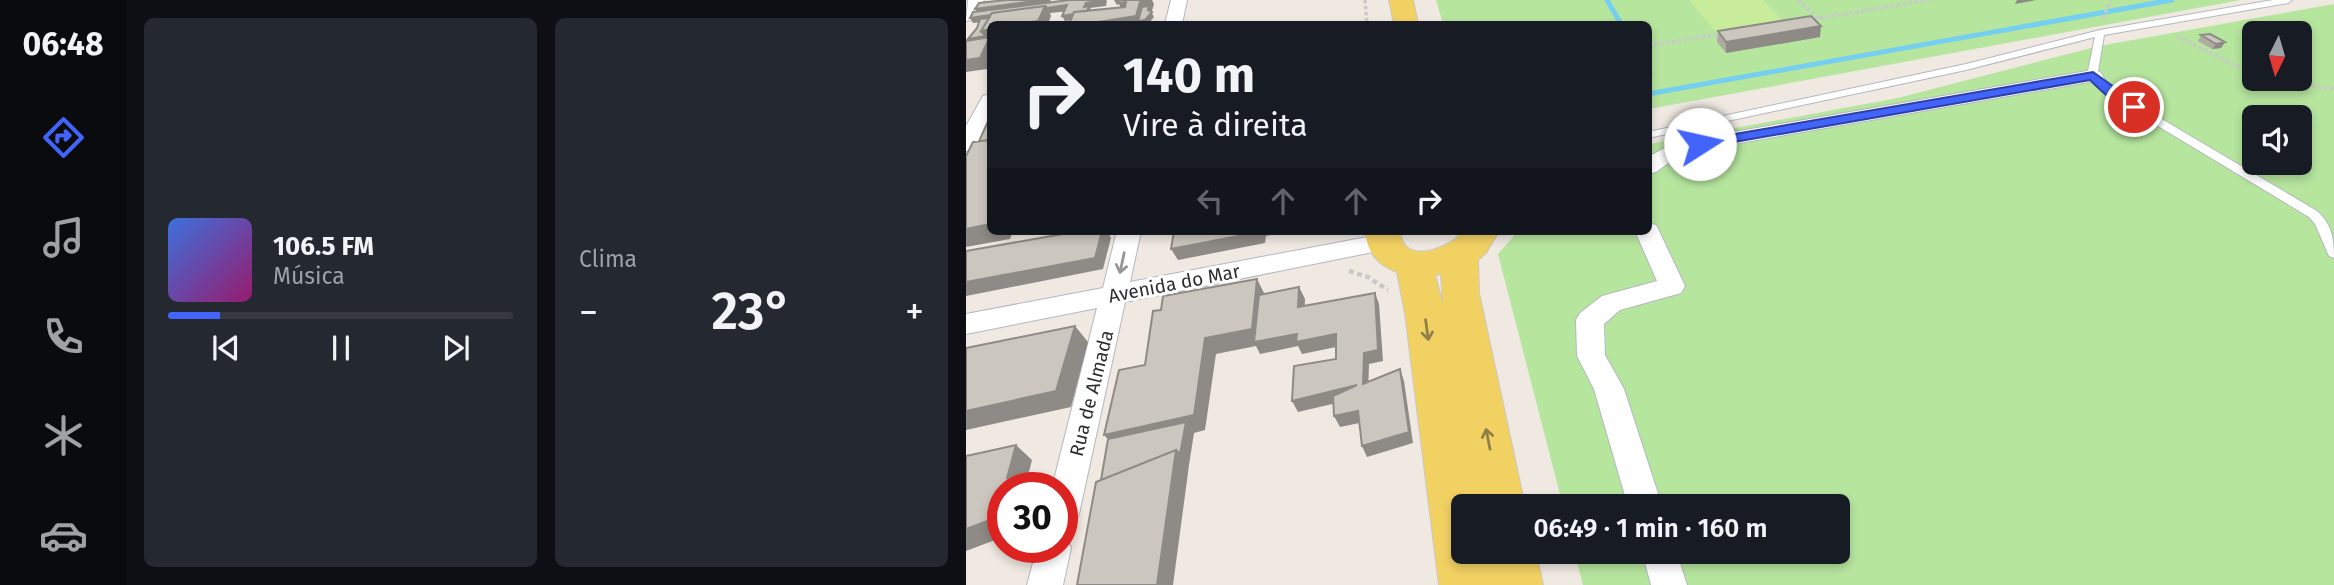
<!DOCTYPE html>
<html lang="pt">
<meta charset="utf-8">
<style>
body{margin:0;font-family:"Fira Sans",sans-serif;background:#242831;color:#f1f3f6;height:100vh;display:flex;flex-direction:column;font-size:26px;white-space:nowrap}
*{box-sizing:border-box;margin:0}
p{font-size:23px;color:#9ea1a6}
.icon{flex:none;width:38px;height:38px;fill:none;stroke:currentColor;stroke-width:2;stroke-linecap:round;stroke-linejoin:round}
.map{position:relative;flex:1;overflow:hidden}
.sheet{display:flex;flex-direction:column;gap:18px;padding:18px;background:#0d0f14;width:840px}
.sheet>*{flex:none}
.top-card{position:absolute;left:21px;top:21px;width:665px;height:214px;border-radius:10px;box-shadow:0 4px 10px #0003;background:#171b24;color:#f1f3f6;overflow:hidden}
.needle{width:46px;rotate:185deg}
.controls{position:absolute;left:1276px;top:21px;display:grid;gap:14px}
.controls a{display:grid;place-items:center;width:70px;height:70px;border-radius:10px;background:#171b24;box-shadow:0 4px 10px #0003;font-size:35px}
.speed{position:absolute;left:21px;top:472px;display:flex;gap:14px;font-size:35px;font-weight:700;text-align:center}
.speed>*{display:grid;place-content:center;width:91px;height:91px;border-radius:50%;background:#171b24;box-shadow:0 4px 10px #0003;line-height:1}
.speed .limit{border:10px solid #d22;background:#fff;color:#111}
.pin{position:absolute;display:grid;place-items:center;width:60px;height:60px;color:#fff;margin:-30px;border:4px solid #fff;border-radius:50%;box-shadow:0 2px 7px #0007}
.me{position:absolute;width:77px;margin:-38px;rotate:80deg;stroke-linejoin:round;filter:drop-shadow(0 0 5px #0008)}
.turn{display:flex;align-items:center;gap:24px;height:147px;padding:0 21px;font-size:32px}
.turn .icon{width:91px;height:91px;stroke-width:2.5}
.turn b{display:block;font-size:49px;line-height:60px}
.lanes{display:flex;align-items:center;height:66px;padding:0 21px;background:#0003;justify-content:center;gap:35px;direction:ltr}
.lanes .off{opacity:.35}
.big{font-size:52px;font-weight:600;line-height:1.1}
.sheet .widget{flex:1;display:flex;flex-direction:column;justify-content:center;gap:10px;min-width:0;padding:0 24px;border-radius:10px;background:#242831}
.song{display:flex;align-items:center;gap:21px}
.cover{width:84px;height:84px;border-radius:10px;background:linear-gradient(135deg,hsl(220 70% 55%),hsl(320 70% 35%))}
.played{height:7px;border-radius:4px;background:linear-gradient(90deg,#4264fb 15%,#363941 15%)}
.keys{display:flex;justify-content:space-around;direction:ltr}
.heat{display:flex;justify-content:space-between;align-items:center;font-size:38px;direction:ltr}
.sheet .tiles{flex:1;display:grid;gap:18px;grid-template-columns:repeat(2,1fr)}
.trip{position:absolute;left:485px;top:494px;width:399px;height:70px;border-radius:10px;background:#171b24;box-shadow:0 4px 10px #0003;font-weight:600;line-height:70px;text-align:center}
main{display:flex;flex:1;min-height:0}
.dock{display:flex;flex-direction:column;width:126px;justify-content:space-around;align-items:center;background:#090b0e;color:#9ea1a6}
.dock .icon{width:49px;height:49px}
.dock .on{color:#4264fb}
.dock b{font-size:32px;color:#f1f3f6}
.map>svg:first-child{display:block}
.green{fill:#b6e59e;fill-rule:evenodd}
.pitch{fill:#c9ec9a}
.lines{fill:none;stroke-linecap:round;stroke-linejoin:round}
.stream{stroke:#75cff0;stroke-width:5}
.service-casing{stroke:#b4b7c1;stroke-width:2}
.minor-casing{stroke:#b4b7c1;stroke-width:2}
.primary-casing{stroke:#c9c9c9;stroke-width:2}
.path-far1{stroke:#c9c9c9;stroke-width:3.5;stroke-dasharray:3.5 2.5;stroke-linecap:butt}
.path{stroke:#c9c9c9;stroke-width:4.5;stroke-dasharray:5 3.5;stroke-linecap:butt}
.service{fill:#fff;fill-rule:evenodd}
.minor{fill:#fff;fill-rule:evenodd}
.primary{fill:#f2d163;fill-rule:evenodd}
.wall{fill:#afaba4}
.shaded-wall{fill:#8e8b86}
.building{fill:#cbc7bf;stroke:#8e8b86;stroke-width:2}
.oneway{stroke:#969696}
.oneway2{stroke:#908048}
.route{fill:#4264fb;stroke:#2b41a3;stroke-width:2}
.labels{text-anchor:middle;stroke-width:6;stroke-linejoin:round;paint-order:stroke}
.street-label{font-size:19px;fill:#2e2e2e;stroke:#fff}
</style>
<main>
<nav class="dock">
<b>06:48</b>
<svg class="icon on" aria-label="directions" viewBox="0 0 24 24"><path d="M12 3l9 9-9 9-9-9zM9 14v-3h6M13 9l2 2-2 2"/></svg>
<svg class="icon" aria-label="music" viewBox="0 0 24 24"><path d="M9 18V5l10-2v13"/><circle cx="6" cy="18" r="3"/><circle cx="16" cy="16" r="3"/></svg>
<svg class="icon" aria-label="phone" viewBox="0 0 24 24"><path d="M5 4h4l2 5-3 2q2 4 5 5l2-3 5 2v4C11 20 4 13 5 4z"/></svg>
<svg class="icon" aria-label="climate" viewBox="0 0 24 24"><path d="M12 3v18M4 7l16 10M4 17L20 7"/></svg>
<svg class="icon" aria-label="car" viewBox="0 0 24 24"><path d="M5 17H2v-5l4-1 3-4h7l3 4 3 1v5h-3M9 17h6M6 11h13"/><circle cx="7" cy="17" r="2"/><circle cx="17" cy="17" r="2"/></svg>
</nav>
<section class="sheet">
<div class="tiles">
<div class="widget">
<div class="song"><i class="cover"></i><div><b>106.5 FM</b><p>Música</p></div></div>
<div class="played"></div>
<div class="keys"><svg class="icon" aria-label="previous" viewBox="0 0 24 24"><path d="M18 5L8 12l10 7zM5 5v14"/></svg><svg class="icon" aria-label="pause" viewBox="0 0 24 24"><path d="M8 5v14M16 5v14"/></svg><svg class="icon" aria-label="next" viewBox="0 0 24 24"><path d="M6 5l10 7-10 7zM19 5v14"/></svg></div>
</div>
<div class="widget"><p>Clima</p>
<div class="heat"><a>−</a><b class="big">23°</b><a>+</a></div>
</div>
</div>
</section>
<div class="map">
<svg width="1368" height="585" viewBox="0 0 1368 585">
<rect width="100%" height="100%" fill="#efe9e1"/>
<path class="green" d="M 470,0 L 1275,0 L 683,109 L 682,24 L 477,24 Z
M 1368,4 L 1368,585 L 617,585 L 608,551 L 872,551 L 872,506 L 597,506 L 532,254 L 552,231 L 682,231 L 683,144 L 932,98 L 1133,46 ZM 1288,33 L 1334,33 L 1334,79 L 1288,79 ZM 1288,117 L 1334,117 L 1334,163 L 1288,163 Z"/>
<path class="pitch" d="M 723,0 L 797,0 L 817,21 L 750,32 Z"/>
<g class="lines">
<path class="stream" d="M 641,0 L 655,24
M 682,72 L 684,74
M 682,94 L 1206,0"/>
<defs>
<path id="service" d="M 1307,0 L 1326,0 L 1322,3 L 1138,35 L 1132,71 L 1150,92 L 1351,211 C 1366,225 1368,238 1368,258 L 1363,256 L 1349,224 L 1343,217 L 1142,96 L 1122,71 L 1129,37 L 1000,70 L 682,138 L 682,132 L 1000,64 L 1134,30 Z"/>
<path id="minor" d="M 2,0 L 18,0 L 6,20 L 0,21 Z
M 205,0 L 221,0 L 216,24 L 199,24 Z
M 1127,70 L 1134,72 L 1137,76 L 1134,80 L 716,153 L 690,172 L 682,174 L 682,157 L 710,142 Z
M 24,94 L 24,118 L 8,150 L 0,151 L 0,126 L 17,96 Z
M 682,223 L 690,225 L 693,231 L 719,286 L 715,293 L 654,310 L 638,324 L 639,355 L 658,389 L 696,506 L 662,506 L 628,389 L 611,356 L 610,320 L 614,313 L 636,296 L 691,281 L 669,231 L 682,231 Z
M 151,231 L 175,231 L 164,282 L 417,234 L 426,236 L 429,242 L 426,248 L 417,250 L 159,302 L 113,514 L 108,525 L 96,529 L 96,488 L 86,488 L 131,308 L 0,334 L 0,314 L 137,288 Z
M 96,535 L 100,536 L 105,548 L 97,585 L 61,585 L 71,548 L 96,548 Z
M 676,551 L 710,551 L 721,585 L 685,585 Z"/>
<path id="primary" d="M 423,0 L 447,0 L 452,24 L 428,24 Z
M 399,231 L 435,231 C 435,235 435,239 437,242 C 447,263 488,245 497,231 L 533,231 L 520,253 L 512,260 L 513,293 L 559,506 L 497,506 L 497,551 L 570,551 L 577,585 L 473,585 L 439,313 L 431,272 C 410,264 402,253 399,231 ZM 475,274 L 477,305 L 469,275 Z"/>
</defs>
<use href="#service" class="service-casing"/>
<use href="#minor" class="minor-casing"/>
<use href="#primary" class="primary-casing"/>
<path class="path-far1" d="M 399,0 L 401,24
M 832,0 L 852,18
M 1137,18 L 1145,0
M 842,20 L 963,0
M 1211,36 L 1288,75
M 682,46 L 754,34
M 1298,79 L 1368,89"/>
<path class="path" d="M 383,271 L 402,277 L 422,290"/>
<use href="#service" class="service"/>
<use href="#minor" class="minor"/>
<use href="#primary" class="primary"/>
</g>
<path class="wall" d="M 752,31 L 854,37 L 760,53 L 751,42 Z
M 1235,35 L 1259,42 L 1255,48 L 1246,49 L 1232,41 Z"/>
<path class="shaded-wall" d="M 75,0 L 85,0 L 82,5 L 13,14 L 9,9 Z
M 118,0 L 140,0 L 141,1 L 140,6 L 124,8 L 126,11 L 124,18 L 99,21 L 96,16 L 118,7 Z
M 148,0 L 186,0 L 188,4 L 186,11 L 185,11 L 188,17 L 182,24 L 120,24 L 170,16 L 161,3 L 157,13 L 153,4 L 151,5 Z
M 1051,0 L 1070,0 L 1049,4 Z
M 101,5 L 104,11 L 84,13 L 85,16 L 82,24 L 51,24 L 27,21 L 7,23 L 4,18 L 79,6 Z
M 24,25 L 24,62 L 21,69 L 0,72 L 0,60 L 6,44 L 2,39 Z
M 855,26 L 854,37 L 760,53 L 760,42 Z
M 1259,42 L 1255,48 L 1246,49 L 1250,44 Z
M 24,224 L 24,231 L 47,231 L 44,239 L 0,247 L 0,229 Z
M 136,231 L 141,231 L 145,238 L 137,269 L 0,296 L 0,282 Z
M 293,231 L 326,231 L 300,236 L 299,243 L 212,260 L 205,249 Z
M 291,279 L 299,295 L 331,334 L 370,334 L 375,346 L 336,354 L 332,346 L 294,354 L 290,346 L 250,354 L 239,430 L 228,433 L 223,465 L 207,585 L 191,585 L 210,450 L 217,435 L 152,450 L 138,435 L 239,338 Z
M 333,287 L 339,299 L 338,319 L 332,307 Z
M 409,293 L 413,304 L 417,361 L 403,364 L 402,395 L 397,384 L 398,353 Z
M 109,326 L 122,342 L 105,407 L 0,430 L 0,411 Z
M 434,369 L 438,381 L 447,443 L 401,457 L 396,446 Z
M 391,385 L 396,397 L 332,412 L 326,401 Z
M 392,411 L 398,422 L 374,427 L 368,416 Z
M 50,445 L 66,460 L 59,488 L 41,478 Z
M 64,473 L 81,488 L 60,488 Z
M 37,515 L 37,537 L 0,551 L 0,529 Z"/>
<path class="building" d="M 40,0 L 75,0 L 9,9 L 13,3 Z
M 103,0 L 137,0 L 120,3 L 118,7 L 123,6 L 121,11 L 108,12 L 107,14 L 96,16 L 101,5 L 81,8 L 79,6 L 26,13 L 24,15 L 4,18 L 7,12 Z
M 153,0 L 182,0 L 174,2 L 170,16 L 120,24 L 103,24 L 108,12 L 159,7 L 160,2 L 152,3 Z
M 79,6 L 72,21 L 51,24 L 24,24 L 24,29 L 15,31 L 26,13 Z
M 183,6 L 182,10 L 186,12 L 179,20 L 172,21 L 176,7 Z
M 845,16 L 855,26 L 760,42 L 752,31 Z
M 23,18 L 15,31 L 19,36 L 2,39 L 11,28 L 14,19 Z
M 179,20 L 179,24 L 159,24 L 159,23 Z
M 1244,34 L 1259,42 L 1250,44 L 1235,35 Z
M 24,37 L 14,58 L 0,60 L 0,41 Z
M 24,117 L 24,140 L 13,141 Z
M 24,140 L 24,224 L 0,229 L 0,156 L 7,142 Z
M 114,231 L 136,231 L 129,258 L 0,282 L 0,251 Z
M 208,231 L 293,231 L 293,232 L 205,249 Z
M 291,279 L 286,329 L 239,338 L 228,415 L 138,435 L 153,370 L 179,365 L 187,311 L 195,310 L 197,296 Z
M 333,287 L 332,307 L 409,293 L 412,350 L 398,353 L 397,384 L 434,369 L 443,432 L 396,446 L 392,411 L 368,416 L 367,396 L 391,385 L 326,401 L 328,366 L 370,359 L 370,334 L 330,342 L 331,334 L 288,342 L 293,295 Z
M 109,326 L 90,391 L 0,411 L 0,348 Z
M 220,422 L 214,454 L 210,450 L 135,480 L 142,439 Z
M 50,445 L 41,478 L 64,473 L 60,488 L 37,488 L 37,515 L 0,529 L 0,456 Z
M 210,450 L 191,585 L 111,585 L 130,482 Z"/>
<defs><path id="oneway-shaft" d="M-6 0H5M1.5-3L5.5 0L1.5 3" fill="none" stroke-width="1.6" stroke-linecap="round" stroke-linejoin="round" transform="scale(1.75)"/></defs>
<use class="oneway" href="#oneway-shaft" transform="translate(156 263) rotate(102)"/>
<g class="oneway2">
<use href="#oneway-shaft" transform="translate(461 330) rotate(82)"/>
<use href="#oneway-shaft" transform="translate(522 439) rotate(-101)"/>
</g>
<path class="route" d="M 1127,72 L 1172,104 L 1172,110 C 1155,112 1136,91 1124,80 L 734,148 L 728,144 L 734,140 Z"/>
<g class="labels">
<g class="street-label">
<text transform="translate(208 283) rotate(-11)" y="7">Avenida do Mar</text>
<text transform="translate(125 393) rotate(-76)" y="7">Rua de Almada</text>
</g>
</g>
</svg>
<div class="controls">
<a><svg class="needle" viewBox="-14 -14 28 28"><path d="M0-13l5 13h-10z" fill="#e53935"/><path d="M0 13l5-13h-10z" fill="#9ea1a6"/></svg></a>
<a><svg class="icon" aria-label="sound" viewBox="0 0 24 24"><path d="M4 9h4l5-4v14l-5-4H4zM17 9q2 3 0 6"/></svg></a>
</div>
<div class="speed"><div class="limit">30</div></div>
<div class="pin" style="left:1168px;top:107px;background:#d93025"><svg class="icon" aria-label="arrive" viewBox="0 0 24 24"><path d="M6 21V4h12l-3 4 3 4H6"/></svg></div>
<svg class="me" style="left:734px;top:144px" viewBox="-20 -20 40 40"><circle r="19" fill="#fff"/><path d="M0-13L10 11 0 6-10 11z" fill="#4264fb"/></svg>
<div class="trip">06:49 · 1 min · 160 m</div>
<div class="top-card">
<div class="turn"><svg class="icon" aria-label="right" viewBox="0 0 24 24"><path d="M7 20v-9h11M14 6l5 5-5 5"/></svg><div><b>140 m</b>Vire à direita</div></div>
<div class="lanes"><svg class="icon off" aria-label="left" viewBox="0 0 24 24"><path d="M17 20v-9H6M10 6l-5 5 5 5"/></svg><svg class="icon off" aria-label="ahead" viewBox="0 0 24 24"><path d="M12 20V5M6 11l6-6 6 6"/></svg><svg class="icon off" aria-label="ahead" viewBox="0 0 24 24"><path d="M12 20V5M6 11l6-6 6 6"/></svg><svg class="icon" aria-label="right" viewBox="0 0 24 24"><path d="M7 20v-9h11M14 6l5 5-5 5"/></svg></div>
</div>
</div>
</main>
